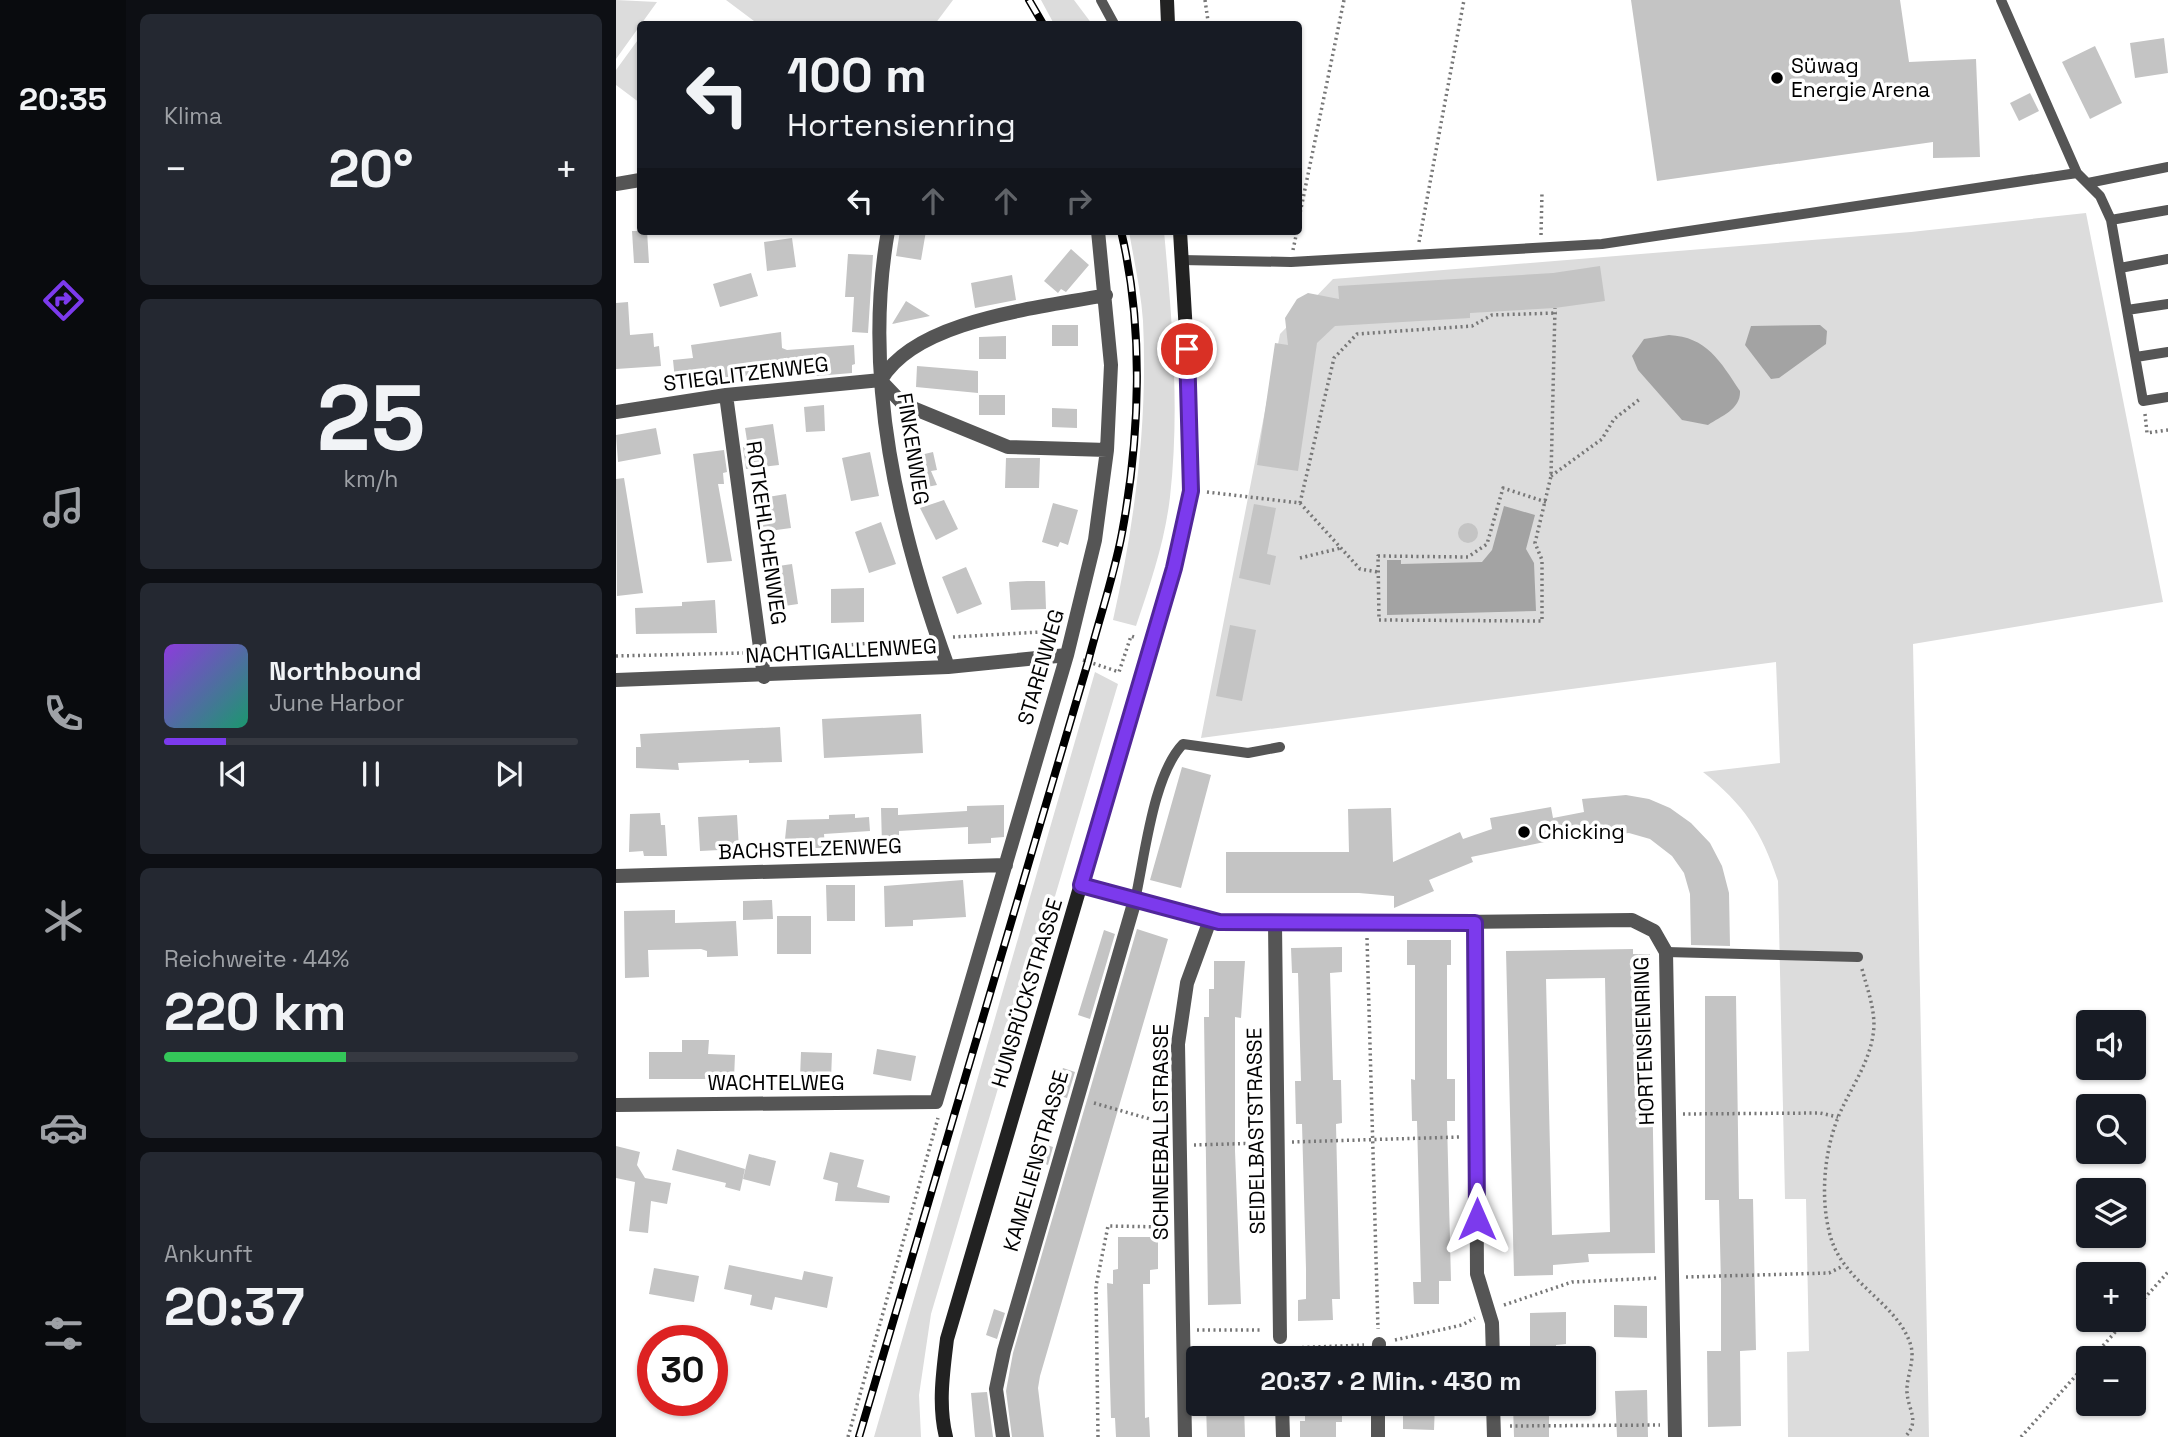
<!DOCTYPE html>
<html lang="de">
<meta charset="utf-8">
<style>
body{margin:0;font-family:"Space Grotesk",sans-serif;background:#242831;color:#f1f3f6;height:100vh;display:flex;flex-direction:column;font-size:26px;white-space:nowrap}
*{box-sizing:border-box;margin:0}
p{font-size:23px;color:#9ea1a6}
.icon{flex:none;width:38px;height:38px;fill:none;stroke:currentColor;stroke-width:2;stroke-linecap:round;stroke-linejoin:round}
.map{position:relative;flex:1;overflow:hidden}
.details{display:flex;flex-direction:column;gap:14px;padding:14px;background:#0d0f14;width:490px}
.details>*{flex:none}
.top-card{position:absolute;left:21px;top:21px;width:665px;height:214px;border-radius:7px;box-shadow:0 2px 5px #0004;background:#171b24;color:#f1f3f6;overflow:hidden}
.controls{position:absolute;left:1460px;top:1010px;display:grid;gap:14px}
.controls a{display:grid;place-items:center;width:70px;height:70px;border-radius:7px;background:#171b24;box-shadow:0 2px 5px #0004;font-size:35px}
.speed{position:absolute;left:21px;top:1325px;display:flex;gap:14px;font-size:35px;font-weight:700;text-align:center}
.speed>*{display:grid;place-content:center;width:91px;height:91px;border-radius:50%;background:#171b24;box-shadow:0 2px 5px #0004;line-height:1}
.speed .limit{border:10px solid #d22;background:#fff;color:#111}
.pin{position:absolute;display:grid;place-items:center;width:60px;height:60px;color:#fff;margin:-30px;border:4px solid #fff;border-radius:50%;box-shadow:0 2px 7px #0007}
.me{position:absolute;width:77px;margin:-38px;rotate:0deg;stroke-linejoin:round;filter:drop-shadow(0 0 5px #0008)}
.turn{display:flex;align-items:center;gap:24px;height:147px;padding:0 35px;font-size:32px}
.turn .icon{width:91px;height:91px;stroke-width:2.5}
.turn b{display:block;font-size:49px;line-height:60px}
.lanes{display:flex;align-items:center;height:66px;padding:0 35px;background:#0003;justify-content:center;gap:35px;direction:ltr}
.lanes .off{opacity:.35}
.big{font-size:52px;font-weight:700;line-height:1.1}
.details .tile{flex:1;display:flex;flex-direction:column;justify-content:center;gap:10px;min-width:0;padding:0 24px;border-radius:10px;background:#242831}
.details .dial{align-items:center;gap:0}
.dial b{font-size:91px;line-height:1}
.song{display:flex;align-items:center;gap:21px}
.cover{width:84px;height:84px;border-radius:10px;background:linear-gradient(135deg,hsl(270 70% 55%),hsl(160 70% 35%))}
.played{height:7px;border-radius:4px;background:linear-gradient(90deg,#7c3aed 15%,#363941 15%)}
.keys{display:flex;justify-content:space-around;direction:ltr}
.heat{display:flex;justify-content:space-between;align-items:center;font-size:38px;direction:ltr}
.charge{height:10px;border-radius:5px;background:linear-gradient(90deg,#34c759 44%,#363941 0)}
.trip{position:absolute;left:570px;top:1346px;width:410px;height:70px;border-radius:7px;background:#171b24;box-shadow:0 2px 5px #0004;font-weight:700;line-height:70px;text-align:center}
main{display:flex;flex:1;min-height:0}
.tabs{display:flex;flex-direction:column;width:126px;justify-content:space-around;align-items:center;background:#090b0e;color:#9ea1a6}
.tabs .icon{width:49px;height:49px}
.tabs .current{color:#7c3aed}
.tabs b{font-size:32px;color:#f1f3f6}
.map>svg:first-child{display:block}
.green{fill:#dcdcdc}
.water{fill:#a3a3a3}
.building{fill:#c4c4c4;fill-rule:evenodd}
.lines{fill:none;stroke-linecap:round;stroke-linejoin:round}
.path{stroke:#777;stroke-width:3.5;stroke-dasharray:2 3.5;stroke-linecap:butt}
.lane{stroke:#555;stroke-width:10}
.street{stroke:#555;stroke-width:14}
.secondary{stroke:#222;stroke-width:14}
.rail-casing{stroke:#000;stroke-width:8}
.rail{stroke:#fff;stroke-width:5;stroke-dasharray:16;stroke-linecap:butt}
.route-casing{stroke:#51269a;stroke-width:18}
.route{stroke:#7c3aed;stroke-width:12}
.poi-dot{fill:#000;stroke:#fff;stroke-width:2.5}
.labels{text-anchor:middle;stroke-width:7;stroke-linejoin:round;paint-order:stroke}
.poi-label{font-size:21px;fill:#000;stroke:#fff;text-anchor:start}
.street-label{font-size:21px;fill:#000;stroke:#fff}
</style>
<main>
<nav class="tabs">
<b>20:35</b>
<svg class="icon current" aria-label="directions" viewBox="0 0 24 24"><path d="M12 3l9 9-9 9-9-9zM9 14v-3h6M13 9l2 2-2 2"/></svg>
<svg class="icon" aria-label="music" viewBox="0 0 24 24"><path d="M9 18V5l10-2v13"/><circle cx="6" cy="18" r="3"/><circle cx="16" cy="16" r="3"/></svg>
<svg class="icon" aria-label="phone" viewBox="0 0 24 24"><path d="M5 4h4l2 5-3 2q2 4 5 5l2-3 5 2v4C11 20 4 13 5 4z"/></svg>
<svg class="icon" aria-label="climate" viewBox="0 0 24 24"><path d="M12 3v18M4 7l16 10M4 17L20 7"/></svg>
<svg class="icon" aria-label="car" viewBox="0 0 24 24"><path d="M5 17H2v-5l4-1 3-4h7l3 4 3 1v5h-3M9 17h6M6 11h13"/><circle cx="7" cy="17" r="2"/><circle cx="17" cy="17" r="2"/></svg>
<svg class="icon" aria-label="filters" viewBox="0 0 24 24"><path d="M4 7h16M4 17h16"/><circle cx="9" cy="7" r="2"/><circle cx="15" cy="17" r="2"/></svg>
</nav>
<section class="details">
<div class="tile"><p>Klima</p>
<div class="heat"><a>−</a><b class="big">20°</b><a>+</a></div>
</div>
<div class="tile dial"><b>25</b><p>km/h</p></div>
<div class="tile">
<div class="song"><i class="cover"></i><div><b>Northbound</b><p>June Harbor</p></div></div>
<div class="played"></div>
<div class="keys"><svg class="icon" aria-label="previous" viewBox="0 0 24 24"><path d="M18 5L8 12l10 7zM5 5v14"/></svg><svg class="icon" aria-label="pause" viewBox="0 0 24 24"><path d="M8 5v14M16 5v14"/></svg><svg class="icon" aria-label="next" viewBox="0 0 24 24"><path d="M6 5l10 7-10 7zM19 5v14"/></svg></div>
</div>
<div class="tile"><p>Reichweite · 44%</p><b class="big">220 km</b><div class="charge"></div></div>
<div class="tile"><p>Ankunft</p><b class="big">20:37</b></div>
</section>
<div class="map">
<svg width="1552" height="1437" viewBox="0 0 1552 1437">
<rect width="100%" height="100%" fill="#fff"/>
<path class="green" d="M 0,0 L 41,2 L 0,59 Z
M 110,0 L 337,0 L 319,24 L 142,24 Z
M 425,0 L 458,0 L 476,24 L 438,24 Z
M 24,37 L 24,103 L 0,85 L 0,70 Z
M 1470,213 L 1547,602 L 1297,644 L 1313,1437 L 1172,1437 L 1171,1352 L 1193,1351 L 1190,1199 L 1169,1199 L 1162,881 C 1145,830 1128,805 1087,772 L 1164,763 L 1160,662 L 585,738 L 664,334 L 717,279 L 1295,232 Z
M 513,231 L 548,231 C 556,319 564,409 554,497 C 549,541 534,585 520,626 L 497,620 C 519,522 532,422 527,321 C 525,291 518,261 513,231 Z
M 479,672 L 502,684 L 315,1314 L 303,1395 L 305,1437 L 258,1437 Z"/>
<path class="water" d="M 1204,325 L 1211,331 L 1210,344 L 1163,378 L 1155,379 L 1129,345 L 1135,326 Z
M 1053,335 C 1091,337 1104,361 1124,391 C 1125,409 1106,416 1092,425 L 1066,420 L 1022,370 L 1016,356 L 1028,339 Z
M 888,506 L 919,515 L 910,549 L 918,563 L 920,611 L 771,615 L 771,560 L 785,560 L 785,564 L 866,562 L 876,550 Z"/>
<path class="building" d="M 1015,0 L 1284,0 L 1293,62 L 1360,59 L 1364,157 L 1317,158 L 1317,142 L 1041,181 Z
M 1548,38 L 1552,73 L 1519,78 L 1514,43 Z
M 1479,46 L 1506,103 L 1474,119 L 1446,62 Z
M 1414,93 L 1423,111 L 1403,121 L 1394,103 Z
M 16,231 L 31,231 L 33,263 L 18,263 Z
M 284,231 L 310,231 L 305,260 L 280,256 Z
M 176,238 L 180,267 L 151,271 L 148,242 Z
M 455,249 L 473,265 L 450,292 L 445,289 L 442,293 L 428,281 Z
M 232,254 L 257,255 L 252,333 L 236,332 L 238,297 L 229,297 Z
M 984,266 L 989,301 L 939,308 L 854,313 L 854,318 L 719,326 L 701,343 L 682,471 L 641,465 L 659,343 L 672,345 L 669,318 L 681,299 L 692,293 L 723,299 L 722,286 L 937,273 Z
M 135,273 L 142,296 L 104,307 L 97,284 Z
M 396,275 L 400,300 L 359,308 L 355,283 Z
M 290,301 L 314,316 L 276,324 Z
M 12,302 L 14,335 L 37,333 L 38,347 L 43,346 L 45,366 L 0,369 L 0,303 Z
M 436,325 L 462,325 L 462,346 L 436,346 Z
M 165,332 L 166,348 L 171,350 L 238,345 L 239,364 L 236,365 L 236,373 L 188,377 L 183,365 L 147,368 L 147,375 L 59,380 L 57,360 L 77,358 L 75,345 Z
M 390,336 L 390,359 L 363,359 L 363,337 Z
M 301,366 L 362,371 L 362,393 L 300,387 Z
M 363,395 L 389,395 L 389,415 L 363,415 Z
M 208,405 L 209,431 L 190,432 L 188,407 Z
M 436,408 L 461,409 L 461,428 L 436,427 Z
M 157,424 L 163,465 L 130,469 L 127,447 L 132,447 L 129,428 Z
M 40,428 L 45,454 L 2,462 L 0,435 Z
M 108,450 L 111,472 L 107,473 L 108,484 L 102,484 L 116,561 L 91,563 L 77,454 Z
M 254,452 L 263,496 L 235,501 L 226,458 Z
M 317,452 L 321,470 L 315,471 L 321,485 L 301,489 L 292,458 Z
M 390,458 L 424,458 L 423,488 L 389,488 Z
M 8,478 L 27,593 L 1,596 L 0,479 Z
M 170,494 L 175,528 L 146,532 L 140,499 Z
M 328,500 L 342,529 L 320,540 L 304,508 Z
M 437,503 L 462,510 L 452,545 L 444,542 L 442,547 L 426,542 Z
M 638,504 L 660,508 L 651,554 L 660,556 L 654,585 L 623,578 Z
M 265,522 L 280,564 L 253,573 L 239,532 Z
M842 533a10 10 0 1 1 20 0a10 10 0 1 1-20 0Z
M 176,564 L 182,604 L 155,608 L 149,568 Z
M 350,567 L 366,604 L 341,614 L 326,577 Z
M 411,581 L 429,581 L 430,609 L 395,610 L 393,582 Z
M 248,588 L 248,622 L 215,623 L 215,589 Z
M 99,600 L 101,633 L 20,634 L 19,608 L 66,606 L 66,602 Z
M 614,625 L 640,630 L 626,701 L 600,696 Z
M 305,714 L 307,753 L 208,758 L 206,719 Z
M 164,727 L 166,762 L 133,763 L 133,760 L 62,763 L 63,770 L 20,768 L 20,747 L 25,747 L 24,734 Z
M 566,767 L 595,775 L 565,888 L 534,880 Z
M 1010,795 L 1033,799 L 1054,808 L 1075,823 L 1094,843 L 1106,866 L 1113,893 L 1114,946 L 1075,945 L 1074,894 L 1068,873 L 1056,856 L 1034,839 L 1013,833 L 973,837 L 972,833 L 855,857 L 857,862 L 813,880 L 818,891 L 778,908 L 778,896 L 743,893 L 610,893 L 610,852 L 733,852 L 732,809 L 775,808 L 777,862 L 844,832 L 847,839 L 876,829 L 874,818 L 935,807 L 937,818 L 968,812 L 966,799 Z
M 388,805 L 388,837 L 375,838 L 375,843 L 352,844 L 352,827 L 283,831 L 283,845 L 266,845 L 265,808 L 282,808 L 282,815 L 351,811 L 351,806 Z
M 44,813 L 45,825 L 49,825 L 51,856 L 28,856 L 27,851 L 13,852 L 14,814 Z
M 239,814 L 239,818 L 253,817 L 254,831 L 208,834 L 209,848 L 199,848 L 200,851 L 168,849 L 171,820 L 213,819 L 213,815 Z
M 121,815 L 123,849 L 84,851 L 82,817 Z
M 347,880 L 350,917 L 297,920 L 297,926 L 269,927 L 268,886 Z
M 210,885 L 239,885 L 239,921 L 211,921 Z
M 156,900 L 157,919 L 127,920 L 127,901 Z
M 59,910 L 59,923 L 120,921 L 122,956 L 91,957 L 91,951 L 85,949 L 32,950 L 33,977 L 9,978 L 8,911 Z
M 161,916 L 195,916 L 195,954 L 161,954 Z
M 521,929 L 552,939 L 424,1376 L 422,1388 L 428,1437 L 396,1437 L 390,1391 L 397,1353 Z
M 488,930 L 499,934 L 474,1019 L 462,1015 Z
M 791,940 L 835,940 L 835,965 L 831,965 L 831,1079 L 839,1079 L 839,1121 L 831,1121 L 835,1281 L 823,1281 L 823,1304 L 798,1304 L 797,1282 L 805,1282 L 801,1121 L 796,1121 L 795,1079 L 799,1080 L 799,965 L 791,965 Z
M 726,947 L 726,972 L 714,973 L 717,1080 L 725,1080 L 726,1123 L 720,1124 L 724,1299 L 716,1299 L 717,1320 L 682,1321 L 682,1300 L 690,1299 L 690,1269 L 686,1124 L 680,1124 L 679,1081 L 685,1081 L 682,973 L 676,973 L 675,948 Z
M 1017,949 L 1017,954 L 1034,954 L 1039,1253 L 972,1254 L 973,1262 L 937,1265 L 937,1275 L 898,1276 L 890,951 ZM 989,978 L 994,1232 L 936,1235 L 930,979 Z
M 598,961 L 629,961 L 625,1018 L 619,1017 L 619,1151 L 625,1304 L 592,1305 L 588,1017 L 593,1017 L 593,989 L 598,989 Z
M 1089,996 L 1120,996 L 1123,1199 L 1137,1199 L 1140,1350 L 1124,1351 L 1125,1426 L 1092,1427 L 1091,1351 L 1105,1351 L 1105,1284 L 1103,1200 L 1089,1200 Z
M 66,1040 L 93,1040 L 92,1054 L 119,1055 L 118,1079 L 33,1079 L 33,1052 L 66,1052 Z
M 261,1049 L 300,1056 L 295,1081 L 257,1074 Z
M 185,1052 L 216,1053 L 215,1079 L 184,1078 Z
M 447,1068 L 459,1072 L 451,1098 L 438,1094 Z
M 425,1143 L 437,1147 L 432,1165 L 419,1160 Z
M 0,1146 L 24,1152 L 21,1165 L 29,1178 L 55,1183 L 51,1204 L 35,1201 L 32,1233 L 13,1231 L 19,1182 L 0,1178 Z
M 61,1149 L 129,1169 L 124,1191 L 109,1187 L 110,1183 L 56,1170 Z
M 214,1152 L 248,1160 L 241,1187 L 274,1196 L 273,1203 L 219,1201 L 222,1183 L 207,1179 Z
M 133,1154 L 160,1161 L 154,1186 L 127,1179 Z
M 502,1237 L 542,1237 L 542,1269 L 534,1270 L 534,1284 L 527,1284 L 529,1418 L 533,1417 L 534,1437 L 500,1437 L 499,1418 L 495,1418 L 491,1283 L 497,1284 L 497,1270 L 502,1269 Z
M 113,1265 L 186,1280 L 188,1271 L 217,1277 L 211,1308 L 159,1297 L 156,1310 L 134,1305 L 136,1295 L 108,1289 Z
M 38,1268 L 83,1276 L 78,1302 L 33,1294 Z
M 998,1305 L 1031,1306 L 1031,1338 L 998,1337 Z
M 378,1309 L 389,1313 L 381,1339 L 370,1335 Z
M 950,1312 L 950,1344 L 940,1345 L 940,1358 L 914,1358 L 914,1313 Z
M 1031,1390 L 1032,1437 L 1001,1437 L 999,1391 Z
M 371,1392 L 377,1437 L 359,1437 L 355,1393 Z
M 590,1404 L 628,1404 L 629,1437 L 591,1437 Z
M 689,1404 L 726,1404 L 726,1422 L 720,1422 L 720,1437 L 684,1437 L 684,1421 L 689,1421 Z
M 787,1404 L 819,1404 L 818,1430 L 787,1429 Z
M 897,1404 L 933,1404 L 933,1437 L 898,1437 Z"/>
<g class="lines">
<path class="path" d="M 589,0 L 592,21
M 682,223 L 728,0
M 925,235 L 926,192
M 803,242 L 848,0
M 677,250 L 681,231
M 1529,414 L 1531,433 L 1552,430
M 935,476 L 986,439 L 998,419 L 1024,399
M 591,492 L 684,503 L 744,569 L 762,572
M 930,502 L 887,488 L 871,544 L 852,557 L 762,556 L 763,620 L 926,621 L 926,560 L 919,543 L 935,476 L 939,308
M 684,503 L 718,358 L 741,334 L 856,326 L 876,315 L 941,313
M 684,558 L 725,548
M 337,637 L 442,631
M 159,651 L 305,639
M 0,656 L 127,653
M 467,660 L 503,672 L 515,636 L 521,638
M 751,938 L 762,1329
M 1246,969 C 1251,988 1258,1006 1258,1026 C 1256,1060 1236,1085 1223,1115 C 1208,1151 1204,1198 1214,1235 C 1227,1284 1282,1302 1295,1346 C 1299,1362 1290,1377 1291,1393 C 1293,1412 1304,1421 1289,1437
M 478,1103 L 548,1123
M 1067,1114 L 1204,1113 L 1222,1117
M 676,1142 L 843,1137
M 578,1145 L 647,1143
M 1070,1277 L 1213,1273 L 1227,1266
M 888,1305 L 956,1282 L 1041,1278
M 1517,1311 L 1552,1272
M 581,1330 L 647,1330
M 779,1340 L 846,1325 L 859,1318
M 675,1348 L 748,1345
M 1476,1358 L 1510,1320
M 894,1426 L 1044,1425
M 232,1437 L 322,1118
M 482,1437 L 480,1286 L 492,1226 L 550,1227
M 1405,1437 L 1472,1362"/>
<path class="lane" d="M 485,0 L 498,24
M 1385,0 L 1461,173 L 1484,196 L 1495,220 L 1527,401 L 1552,397
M 1472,183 L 1552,167
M 1495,220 L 1552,210
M 565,260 L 675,262 L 986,244 L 1461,173
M 1504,268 L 1552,259
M 1511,310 L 1552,304
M 1520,357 L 1552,352
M 519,900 C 529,856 537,775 567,744 L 632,753 L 664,747
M 1050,952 L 1242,957"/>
<path class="street" d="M 0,184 L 24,180
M 272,231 C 246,378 282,529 332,667
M 266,382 L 287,404 L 392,447 L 491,450
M 110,395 L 148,677
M 0,412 L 110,395 L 265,380 C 300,319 425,308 490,295
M 0,680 L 332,667 L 451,655
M 0,876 L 390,865
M 465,885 L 603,922 L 659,924 L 1016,920 L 1038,931 L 1050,952 L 1059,1437
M 859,923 L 861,1274 L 876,1323 L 877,1358
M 659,924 L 664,1337
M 0,1105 L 320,1102 L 451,655 L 479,540 L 491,450 L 495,365 L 482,231
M 762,1358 L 763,1344
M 666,1404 L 667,1437
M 877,1404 L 878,1437
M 387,1437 L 380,1389 L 388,1351 L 519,900
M 569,1437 L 562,1044 L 571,983 L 594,920
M 762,1437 L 762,1404"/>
<path class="secondary" d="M 551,0 L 552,24
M 330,1437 C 322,1405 327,1372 331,1339 L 558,568 L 575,490 L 571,350 L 564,231"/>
<defs>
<path id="rail" d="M 413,0 L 427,24
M 243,1437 L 472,662 C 483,619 498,576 506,533 C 524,436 528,327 505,231"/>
</defs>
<use href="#rail" class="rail-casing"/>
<use href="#rail" class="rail"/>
</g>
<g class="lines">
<defs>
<path id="route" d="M 571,349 L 575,491 L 558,568 L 465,885 L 603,922 L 859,923 L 861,1219"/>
</defs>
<use href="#route" class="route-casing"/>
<use href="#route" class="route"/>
</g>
<g class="poi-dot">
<circle cx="1161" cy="78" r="7"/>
<circle cx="908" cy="832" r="7"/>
</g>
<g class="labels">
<g class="poi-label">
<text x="1175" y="73">Süwag<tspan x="1175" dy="24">Energie Arena</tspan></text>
<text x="922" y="839">Chicking</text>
</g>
<g class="street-label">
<text transform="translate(130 374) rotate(-7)" y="7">STIEGLITZENWEG</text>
<text transform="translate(297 449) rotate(81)" y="7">FINKENWEG</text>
<text transform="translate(150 533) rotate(82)" y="7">ROTKEHLCHENWEG</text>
<text transform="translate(225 651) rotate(-3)" y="7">NACHTIGALLENWEG</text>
<text transform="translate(425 667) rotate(-74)" y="7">STARENWEG</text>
<text transform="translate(194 849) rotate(-2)" y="7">BACHSTELZENWEG</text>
<text transform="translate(411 993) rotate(-73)" y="7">HUNSRÜCKSTRASSE</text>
<text transform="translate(1028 1041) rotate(-92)" y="7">HORTENSIENRING</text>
<text x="160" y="1090">WACHTELWEG</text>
<text transform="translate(640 1131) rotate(-91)" y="7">SEIDELBASTSTRASSE</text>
<text transform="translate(545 1132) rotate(-90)" y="7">SCHNEEBALLSTRASSE</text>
<text transform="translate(420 1161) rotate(-74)" y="7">KAMELIENSTRASSE</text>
</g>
</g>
</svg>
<div class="controls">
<a><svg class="icon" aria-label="sound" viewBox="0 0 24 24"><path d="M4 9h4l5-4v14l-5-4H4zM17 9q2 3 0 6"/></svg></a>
<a><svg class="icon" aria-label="search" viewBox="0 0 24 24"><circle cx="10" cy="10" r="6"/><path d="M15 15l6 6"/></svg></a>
<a><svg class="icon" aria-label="layers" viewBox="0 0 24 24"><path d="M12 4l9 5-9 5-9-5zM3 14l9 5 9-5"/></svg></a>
<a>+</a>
<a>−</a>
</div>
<div class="speed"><div class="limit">30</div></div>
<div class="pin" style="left:571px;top:349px;background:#d93025"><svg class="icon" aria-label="arrive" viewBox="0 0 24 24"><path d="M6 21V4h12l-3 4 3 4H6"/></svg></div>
<svg class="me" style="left:861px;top:1219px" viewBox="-20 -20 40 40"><path d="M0-17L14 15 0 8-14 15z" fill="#7c3aed" stroke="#fff" stroke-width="4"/></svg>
<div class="trip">20:37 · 2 Min. · 430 m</div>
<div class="top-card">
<div class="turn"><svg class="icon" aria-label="left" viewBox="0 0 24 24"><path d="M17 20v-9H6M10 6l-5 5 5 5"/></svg><div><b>100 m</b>Hortensienring</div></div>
<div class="lanes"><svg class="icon" aria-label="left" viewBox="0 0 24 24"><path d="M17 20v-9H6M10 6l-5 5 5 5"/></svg><svg class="icon off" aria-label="ahead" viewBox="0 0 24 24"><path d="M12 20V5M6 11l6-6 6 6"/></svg><svg class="icon off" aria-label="ahead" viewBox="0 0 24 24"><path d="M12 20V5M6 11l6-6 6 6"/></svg><svg class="icon off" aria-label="right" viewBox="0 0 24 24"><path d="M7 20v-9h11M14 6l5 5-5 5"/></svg></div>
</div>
</div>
</main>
